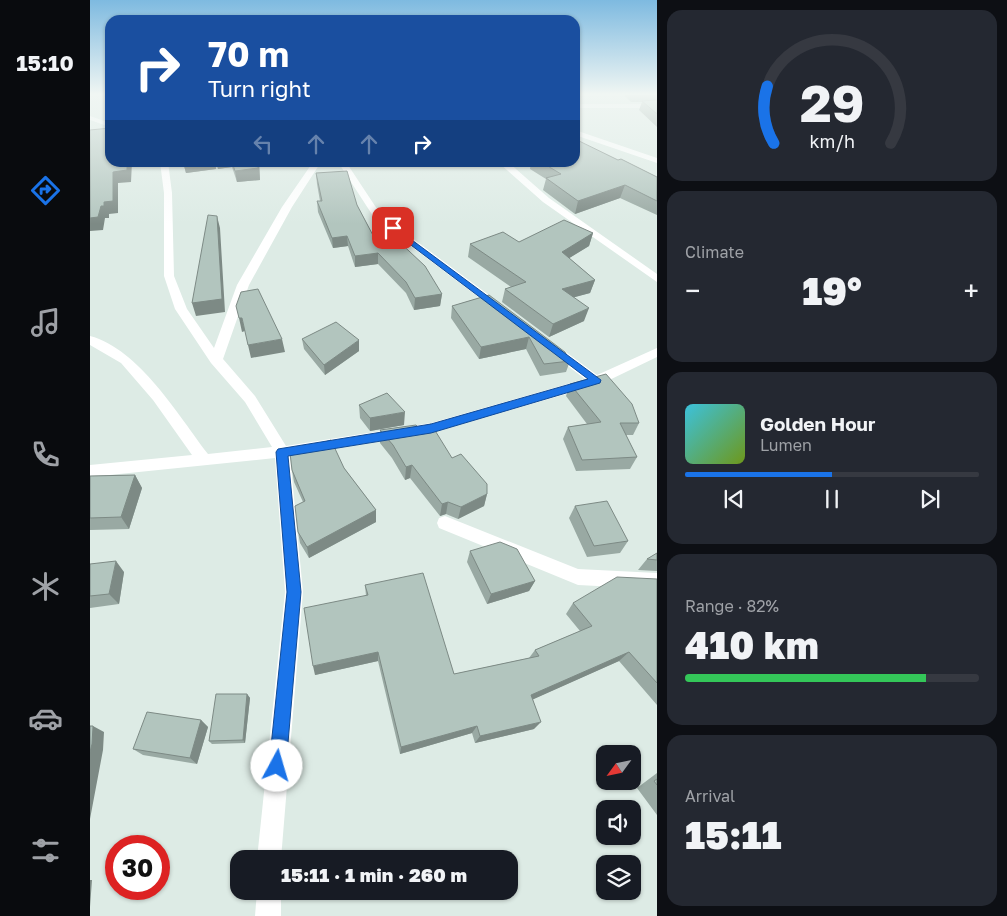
<!DOCTYPE html>
<meta charset="utf-8">
<style>
body{margin:0;font-family:"Golos Text",sans-serif;background:#242831;color:#f1f3f6;height:100vh;display:flex;flex-direction:column;font-size:19px;white-space:nowrap}
*{box-sizing:border-box;margin:0}
p{font-size:16px;color:#9ea1a6}
.icon{flex:none;width:28px;height:28px;fill:none;stroke:currentColor;stroke-width:2;stroke-linecap:round;stroke-linejoin:round}
.map{position:relative;flex:1;overflow:hidden}
.panel{display:flex;flex-direction:column;gap:10px;padding:10px;background:#0d0f14;width:350px}
.panel>*{flex:none}
.guide{position:absolute;left:15px;top:15px;width:475px;height:152px;border-radius:15px;box-shadow:0 1px 4px #0004;background:#1a4fa0;color:#fff;overflow:hidden}
.needle{width:32px;rotate:237deg}
.buttons{position:absolute;left:506px;top:745px;display:grid;gap:10px}
.buttons a{display:grid;place-items:center;width:45px;height:45px;border-radius:10px;background:#171b24;box-shadow:0 1px 4px #0004;font-size:25px}
.speed{position:absolute;left:15px;top:835px;display:flex;gap:10px;font-size:25px;font-weight:700;text-align:center}
.speed>*{display:grid;place-content:center;width:65px;height:65px;border-radius:50%;background:#171b24;box-shadow:0 1px 4px #0004;line-height:1}
.speed .limit{border:8px solid #d22;background:#fff;color:#111}
.pin{position:absolute;display:grid;place-items:center;width:42px;height:42px;color:#fff;margin:-21px;border-radius:10px;box-shadow:0 2px 8px #0006}
.me{position:absolute;width:55px;margin:-28px;rotate:6deg;stroke-linejoin:round;filter:drop-shadow(0 0 4px #0008)}
.turn{display:flex;align-items:center;gap:18px;height:105px;padding:0 20px;font-size:22px}
.turn .icon{width:65px;height:65px;stroke-width:2.5}
.turn b{display:block;font-size:35px;line-height:42px}
.lanes{display:flex;align-items:center;height:48px;padding:0 20px;background:#0003;justify-content:center;gap:25px;direction:ltr}
.lanes .off{opacity:.35}
.big{font-size:38px;font-weight:800;line-height:1.1}
.panel .tile{flex:1;display:flex;flex-direction:column;justify-content:center;gap:8px;min-width:0;padding:0 18px;border-radius:15px;background:#242831}
.panel .dial{align-items:center;gap:0}
.dial svg{height:130px;overflow:visible;fill:none;stroke:#363941;stroke-width:7;stroke-linecap:round;text-anchor:middle}
.dial text{fill:#f1f3f6;stroke:none}
.song{display:flex;align-items:center;gap:15px}
.cover{width:60px;height:60px;border-radius:8px;background:linear-gradient(135deg,hsl(190 70% 55%),hsl(80 70% 35%))}
.played{height:5px;border-radius:2px;background:linear-gradient(90deg,#1a73e8 50%,#363941 50%)}
.keys{display:flex;justify-content:space-around;direction:ltr}
.heat{display:flex;justify-content:space-between;align-items:center;font-size:28px;direction:ltr}
.charge{height:8px;border-radius:4px;background:linear-gradient(90deg,#34c759 82%,#363941 0)}
.trip{position:absolute;left:140px;top:850px;width:288px;height:50px;border-radius:15px;background:#171b24;box-shadow:0 1px 4px #0004;font-weight:800;line-height:50px;text-align:center}
main{display:flex;flex:1;min-height:0}
.tab-bar{display:flex;flex-direction:column;width:90px;justify-content:space-around;align-items:center;background:#090b0e;color:#9ea1a6}
.tab-bar .icon{width:35px;height:35px}
.tab-bar .on{color:#1a73e8}
.tab-bar b{font-size:22px;color:#f1f3f6}
.map>svg:first-child{display:block}
.lines{fill:none;stroke-linecap:round;stroke-linejoin:round}
.minor{fill:#fff;fill-rule:evenodd}
.wall{fill:#99a9a3}
.shaded-wall{fill:#7d8a85}
.building{fill:#b2c5be;stroke:#7d8a85}
.route{fill:#1a73e8;stroke:#114b97}
</style>
<main>
<nav class="tab-bar">
<b>15:10</b>
<svg class="icon on" aria-label="directions" viewBox="0 0 24 24"><path d="M12 3l9 9-9 9-9-9zM9 14v-3h6M13 9l2 2-2 2"/></svg>
<svg class="icon" aria-label="music" viewBox="0 0 24 24"><path d="M9 18V5l10-2v13"/><circle cx="6" cy="18" r="3"/><circle cx="16" cy="16" r="3"/></svg>
<svg class="icon" aria-label="phone" viewBox="0 0 24 24"><path d="M5 4h4l2 5-3 2q2 4 5 5l2-3 5 2v4C11 20 4 13 5 4z"/></svg>
<svg class="icon" aria-label="climate" viewBox="0 0 24 24"><path d="M12 3v18M4 7l16 10M4 17L20 7"/></svg>
<svg class="icon" aria-label="car" viewBox="0 0 24 24"><path d="M5 17H2v-5l4-1 3-4h7l3 4 3 1v5h-3M9 17h6M6 11h13"/><circle cx="7" cy="17" r="2"/><circle cx="17" cy="17" r="2"/></svg>
<svg class="icon" aria-label="filters" viewBox="0 0 24 24"><path d="M4 7h16M4 17h16"/><circle cx="9" cy="7" r="2"/><circle cx="15" cy="17" r="2"/></svg>
</nav>
<div class="map">
<svg width="567" height="916" viewBox="0 0 567 916">
<rect width="100%" height="100%" fill="#ddebe5"/>
<g class="lines">
<path class="minor" d="M 485,104 L 563,104 L 566,106 L 563,108 L 485,108 Z
M 0,116 L 20,123 L 20,127 L 0,120 Z
M 485,130 L 567,158 L 567,163 L 485,135 Z
M 70,162 L 78,162 L 82,193 L 84,276 L 97,309 L 124,348 L 147,285 L 192,207 L 223,162 L 231,162 L 202,207 L 159,285 L 133,359 L 165,396 L 196,446 L 341,423 L 495,379 L 461,353 L 459,350 L 465,346 L 469,347 L 507,375 L 567,348 L 567,357 L 511,384 L 341,433 L 200,456 L 213,592 L 191,859 L 167,859 L 195,592 L 185,458 L 0,477 L 0,465 L 102,455 L 63,400 L 31,363 L 0,345 L 0,336 C 49,349 88,415 118,454 L 182,447 L 155,402 L 121,363 L 85,309 L 74,276 L 74,193 Z
M 248,162 L 256,162 L 291,215 L 415,307 L 417,309 L 415,311 L 407,311 L 285,219 Z
M 408,162 L 418,162 L 459,198 L 567,274 L 567,282 L 453,202 Z
M 355,516 L 488,569 L 567,573 L 567,589 L 488,585 L 349,528 L 347,523 L 349,518 Z
M 167,891 L 191,891 L 191,916 L 165,916 Z"/>
</g>
<path class="wall" d="M 534,95 L 567,95 L 567,127 L 549,110 L 552,102 L 541,102 Z
M 528,160 L 567,177 L 567,215 L 530,198 L 485,214 L 453,190 L 456,179 L 440,169 L 441,162 L 485,162 Z
M 93,162 L 169,162 L 170,180 L 147,182 L 142,167 L 128,169 L 126,163 L 126,169 L 96,173 Z
M 226,173 L 267,205 L 286,241 L 352,294 L 350,306 L 324,310 L 316,293 L 288,264 L 265,267 L 258,246 L 243,248 L 228,212 L 227,201 L 230,201 L 227,184 Z
M 503,233 L 499,246 L 479,258 L 505,280 L 500,293 L 484,297 L 494,321 L 459,337 L 412,302 L 415,289 L 421,287 L 378,257 L 380,244 L 429,242 Z
M 399,295 L 480,361 L 476,372 L 450,376 L 436,349 L 389,359 L 361,318 L 362,306 Z
M 212,339 L 269,351 L 235,375 L 214,349 Z
M 480,384 L 549,423 L 543,435 L 536,435 L 547,457 L 540,469 L 486,471 L 473,439 L 478,427 L 497,424 L 476,396 Z
M 269,405 L 314,425 L 280,431 L 270,418 Z
M 329,428 L 362,458 L 397,494 L 394,506 L 368,519 L 356,514 L 350,516 L 320,478 L 315,480 L 302,458 L 290,443 L 290,430 Z
M 254,468 L 286,510 L 286,522 L 219,558 L 210,543 L 208,532 L 213,502 L 204,482 L 202,470 Z
M 45,475 L 52,488 L 39,529 L 0,530 L 0,476 Z
M 485,506 L 538,541 L 530,553 L 497,557 L 479,518 Z
M 380,551 L 445,581 L 439,591 L 397,604 L 377,562 Z
M 567,553 L 567,571 L 548,570 L 557,559 Z
M 0,564 L 34,572 L 29,604 L 0,608 Z
M 567,579 L 567,705 L 529,661 L 443,699 L 444,729 L 385,743 L 382,733 L 310,754 L 288,661 L 225,675 L 276,596 L 275,585 L 364,674 L 439,658 L 445,650 L 490,631 L 476,614 L 483,603 Z
M 157,694 L 160,698 L 155,743 L 122,744 L 119,741 Z
M 111,720 L 118,727 L 107,764 L 53,755 L 43,749 Z
M 567,773 L 567,815 L 547,788 Z"/>
<path class="shaded-wall" d="M 37,162 L 42,162 L 41,182 L 28,183 L 28,213 L 19,214 L 19,218 L 15,218 L 13,230 L 0,231 L 0,218 L 14,202 L 23,172 Z
M 93,162 L 125,162 L 126,169 L 96,173 Z
M 127,162 L 141,162 L 142,167 L 128,169 Z
M 168,162 L 169,162 L 170,180 L 147,182 L 145,171 Z
M 535,185 L 530,198 L 485,214 L 488,201 Z
M 127,216 L 130,228 L 135,312 L 106,316 L 102,303 Z
M 503,233 L 499,246 L 468,265 L 472,252 Z
M 257,236 L 258,246 L 243,248 L 242,238 Z
M 288,253 L 288,264 L 265,267 L 265,256 Z
M 505,280 L 500,293 L 467,302 L 472,289 Z
M 352,294 L 350,306 L 324,310 L 325,298 Z
M 499,308 L 494,321 L 459,337 L 463,324 Z
M 149,318 L 152,318 L 155,331 L 152,332 Z
M 439,337 L 436,349 L 389,359 L 391,347 Z
M 192,339 L 195,352 L 161,358 L 158,345 Z
M 269,340 L 269,351 L 235,375 L 234,365 Z
M 315,412 L 314,425 L 280,431 L 280,418 Z
M 322,465 L 320,478 L 315,480 L 316,467 Z
M 45,475 L 52,488 L 39,529 L 31,517 Z
M 397,494 L 394,506 L 368,519 L 371,507 Z
M 358,502 L 356,514 L 350,516 L 352,504 Z
M 286,510 L 286,522 L 219,558 L 217,547 Z
M 26,561 L 34,572 L 29,604 L 19,594 Z
M 445,581 L 439,591 L 397,604 L 401,594 Z
M 288,652 L 288,661 L 225,675 L 223,666 Z
M 539,652 L 529,661 L 435,703 L 441,695 Z
M 157,694 L 160,698 L 155,743 L 153,740 Z
M 111,720 L 118,727 L 107,764 L 100,758 Z
M 451,722 L 444,729 L 385,743 L 390,736 Z
M 3,726 L 14,732 L 13,750 L 0,819 L 0,752 Z
M 387,726 L 382,733 L 310,754 L 311,747 Z
M 0,880 L 2,880 L 0,907 Z"/>
<path class="building" d="M 567,100 L 567,114 L 552,101 Z
M 20,128 L 20,162 L 37,162 L 37,170 L 23,172 L 23,201 L 14,202 L 14,206 L 11,206 L 8,217 L 0,218 L 0,130 Z
M 485,139 L 528,160 L 531,159 L 567,177 L 567,201 L 535,185 L 488,201 L 456,178 L 471,174 L 451,162 L 485,162 Z
M 142,162 L 168,162 L 168,168 L 145,171 Z
M 257,171 L 267,205 L 286,241 L 304,237 L 335,266 L 352,294 L 325,298 L 316,282 L 288,253 L 265,256 L 257,236 L 242,238 L 227,201 L 232,201 L 226,173 Z
M 118,215 L 127,216 L 132,299 L 102,303 Z
M 474,220 L 503,233 L 472,252 L 505,280 L 472,289 L 499,308 L 463,324 L 415,289 L 436,282 L 380,244 L 413,232 L 429,242 Z
M 168,289 L 192,339 L 158,345 L 152,318 L 149,318 L 146,306 L 151,292 Z
M 399,295 L 475,352 L 480,361 L 454,364 L 439,337 L 391,347 L 362,306 Z
M 246,322 L 269,340 L 234,365 L 212,339 Z
M 516,374 L 542,404 L 549,423 L 530,423 L 547,457 L 492,460 L 478,427 L 511,422 L 480,384 Z
M 297,393 L 315,412 L 280,418 L 269,405 Z
M 341,424 L 362,458 L 371,454 L 397,484 L 397,494 L 371,507 L 358,502 L 352,504 L 322,465 L 316,467 L 303,445 L 290,430 L 326,425 L 329,428 Z
M 241,440 L 254,468 L 286,510 L 217,547 L 208,532 L 205,506 L 215,501 L 202,470 L 200,453 Z
M 45,475 L 31,517 L 0,518 L 0,476 Z
M 517,501 L 538,541 L 504,546 L 485,506 Z
M 410,542 L 427,549 L 445,581 L 401,594 L 380,551 Z
M 567,553 L 567,560 L 557,559 Z
M 26,561 L 19,594 L 0,596 L 0,564 Z
M 333,573 L 364,674 L 449,656 L 445,650 L 502,626 L 483,603 L 527,577 L 567,579 L 567,683 L 539,652 L 441,695 L 451,722 L 390,736 L 387,726 L 311,747 L 288,652 L 223,666 L 214,608 L 278,595 L 275,585 Z
M 126,694 L 157,694 L 153,740 L 119,741 Z
M 57,712 L 111,720 L 100,758 L 43,749 Z
M 0,726 L 3,726 L 2,744 L 0,752 Z
M 567,779 L 567,785 L 564,781 Z"/>
<linearGradient id="sky" x2="0" y2="1"><stop stop-color="#7ebae0"/><stop offset="0.42" stop-color="#f0f6f3"/><stop offset="1" stop-color="#f0f6f3" stop-opacity="0"/></linearGradient>
<rect width="567" height="224" fill="url(#sky)"/>
<path class="route" d="M 303,226 L 511,380 L 510,383 L 341,433 L 198,456 L 211,592 L 196,766 L 193,771 L 187,774 L 181,771 L 179,766 L 197,592 L 186,452 L 188,449 L 341,424 L 498,379 L 301,230 L 301,227 Z"/>
</svg>
<div class="buttons">
<a><svg class="needle" viewBox="-14 -14 28 28"><path d="M0-13l5 13h-10z" fill="#e53935"/><path d="M0 13l5-13h-10z" fill="#9ea1a6"/></svg></a>
<a><svg class="icon" aria-label="sound" viewBox="0 0 24 24"><path d="M4 9h4l5-4v14l-5-4H4zM17 9q2 3 0 6"/></svg></a>
<a><svg class="icon" aria-label="layers" viewBox="0 0 24 24"><path d="M12 4l9 5-9 5-9-5zM3 14l9 5 9-5"/></svg></a>
</div>
<div class="speed"><div class="limit">30</div></div>
<div class="pin" style="left:303px;top:228px;background:#d93025"><svg class="icon" aria-label="arrive" viewBox="0 0 24 24"><path d="M6 21V4h12l-3 4 3 4H6"/></svg></div>
<svg class="me" style="left:187px;top:766px" viewBox="-20 -20 40 40"><circle r="19" fill="#fff"/><path d="M0-13L10 11 0 6-10 11z" fill="#1a73e8"/></svg>
<div class="trip">15:11 · 1 min · 260 m</div>
<div class="guide">
<div class="turn"><svg class="icon" aria-label="right" viewBox="0 0 24 24"><path d="M7 20v-9h11M14 6l5 5-5 5"/></svg><div><b>70 m</b>Turn right</div></div>
<div class="lanes"><svg class="icon off" aria-label="left" viewBox="0 0 24 24"><path d="M17 20v-9H6M10 6l-5 5 5 5"/></svg><svg class="icon off" aria-label="ahead" viewBox="0 0 24 24"><path d="M12 20V5M6 11l6-6 6 6"/></svg><svg class="icon off" aria-label="ahead" viewBox="0 0 24 24"><path d="M12 20V5M6 11l6-6 6 6"/></svg><svg class="icon" aria-label="right" viewBox="0 0 24 24"><path d="M7 20v-9h11M14 6l5 5-5 5"/></svg></div>
</div>
</div>
<section class="panel">
<div class="tile dial"><svg viewBox="0 0 100 80">
<path d="M14 69A42 42 0 1 1 86 69"/>
<path d="M14 69A42 42 0 0 1 10 34" stroke="#1a73e8"/>
<text x="50" y="56" font-size="32" font-weight="700">29</text>
<text x="50" y="72" font-size="11">km/h</text>
</svg></div>
<div class="tile"><p>Climate</p>
<div class="heat"><a>−</a><b class="big">19°</b><a>+</a></div>
</div>
<div class="tile">
<div class="song"><i class="cover"></i><div><b>Golden Hour</b><p>Lumen</p></div></div>
<div class="played"></div>
<div class="keys"><svg class="icon" aria-label="previous" viewBox="0 0 24 24"><path d="M18 5L8 12l10 7zM5 5v14"/></svg><svg class="icon" aria-label="pause" viewBox="0 0 24 24"><path d="M8 5v14M16 5v14"/></svg><svg class="icon" aria-label="next" viewBox="0 0 24 24"><path d="M6 5l10 7-10 7zM19 5v14"/></svg></div>
</div>
<div class="tile"><p>Range · 82%</p><b class="big">410 km</b><div class="charge"></div></div>
<div class="tile"><p>Arrival</p><b class="big">15:11</b></div>
</section>
</main>
